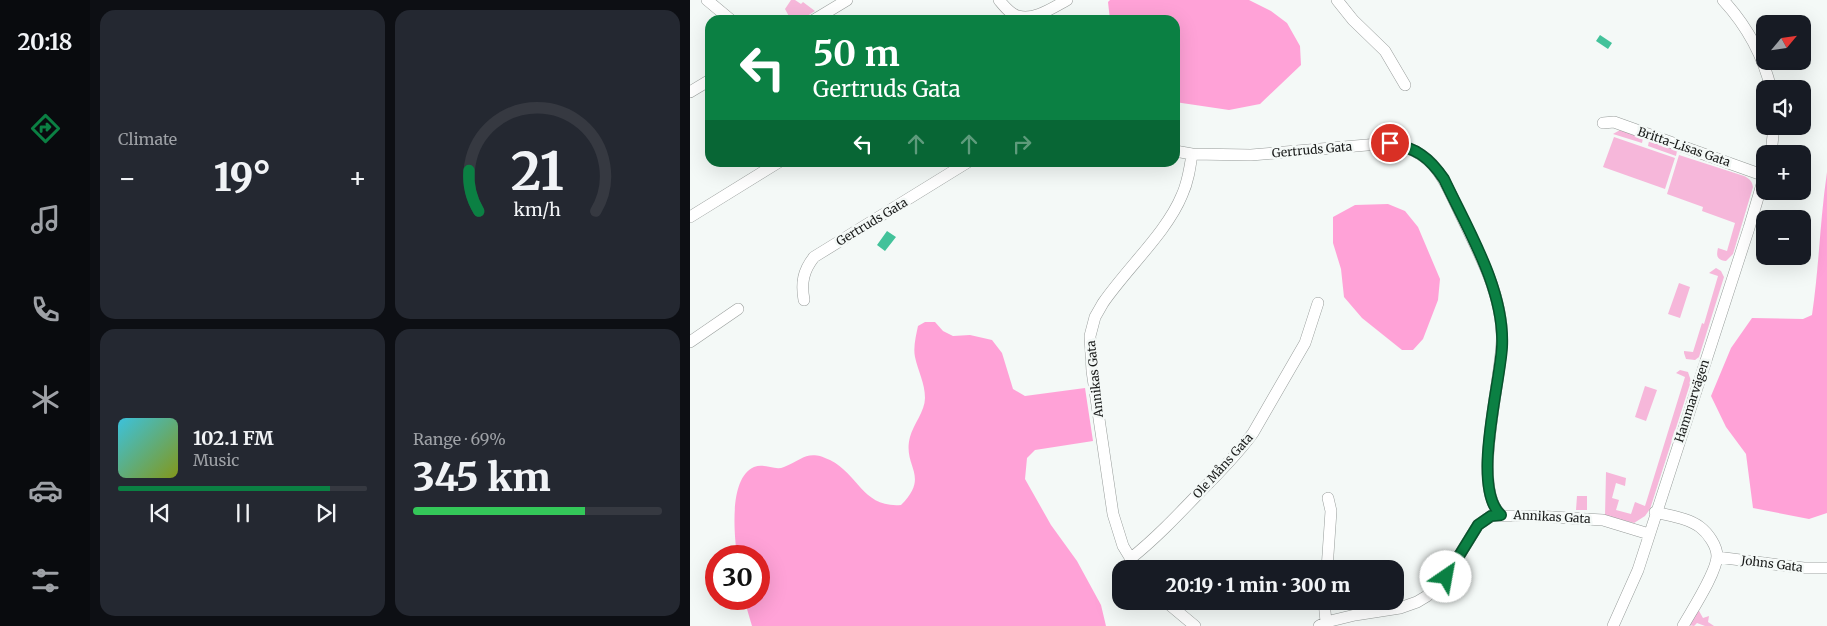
<!DOCTYPE html>
<meta charset="utf-8">
<style>
body{margin:0;font-family:Merriweather,serif;background:#242831;color:#f1f3f6;height:100vh;display:flex;flex-direction:column;font-size:19px;white-space:nowrap}
*{box-sizing:border-box;margin:0}
p{font-size:16px;color:#9ea1a6}
.icon{flex:none;width:28px;height:28px;fill:none;stroke:currentColor;stroke-width:2;stroke-linecap:round;stroke-linejoin:round}
.map{position:relative;flex:1;overflow:hidden}
.panel{display:flex;flex-direction:column;gap:10px;padding:10px;background:#0d0f14;width:600px}
.panel>*{flex:none}
.top-card{position:absolute;left:15px;top:15px;width:475px;height:152px;border-radius:15px;box-shadow:0 5px 20px #0002;background:#0b8043;color:#fff;overflow:hidden}
.needle{width:32px;rotate:61deg}
.tools{position:absolute;left:1066px;top:15px;display:grid;gap:10px}
.tools a{display:grid;place-items:center;width:55px;height:55px;border-radius:10px;background:#171b24;box-shadow:0 5px 20px #0002;font-size:25px}
.speed{position:absolute;left:15px;top:545px;display:flex;gap:10px;font-size:25px;font-weight:700;text-align:center}
.speed>*{display:grid;place-content:center;width:65px;height:65px;border-radius:50%;background:#171b24;box-shadow:0 5px 20px #0002;line-height:1}
.speed .limit{border:8px solid #d22;background:#fff;color:#111}
.pin{position:absolute;display:grid;place-items:center;width:42px;height:42px;color:#fff;margin:-21px;border:2px solid #fff;border-radius:50%;box-shadow:0 1px 5px #0007}
.me{position:absolute;width:55px;margin:-28px;rotate:33deg;stroke-linejoin:round;filter:drop-shadow(0 0 4px #0008)}
.turn{display:flex;align-items:center;gap:18px;height:105px;padding:0 25px;font-size:22px}
.turn .icon{width:65px;height:65px;stroke-width:2.5}
.turn b{display:block;font-size:35px;line-height:42px}
.lanes{display:flex;align-items:center;height:48px;padding:0 25px;background:#0003;justify-content:center;gap:25px;direction:ltr}
.lanes .off{opacity:.35}
.big{font-size:38px;font-weight:800;line-height:1.1}
.panel .tile{flex:1;display:flex;flex-direction:column;justify-content:center;gap:8px;min-width:0;padding:0 18px;border-radius:15px;background:#242831}
.panel .dial{align-items:center;gap:0}
.dial svg{height:130px;overflow:visible;fill:none;stroke:#363941;stroke-width:7;stroke-linecap:round;text-anchor:middle}
.dial text{fill:#f1f3f6;stroke:none}
.song{display:flex;align-items:center;gap:15px}
.cover{width:60px;height:60px;border-radius:8px;background:linear-gradient(135deg,hsl(190 70% 55%),hsl(70 70% 35%))}
.played{height:5px;border-radius:2px;background:linear-gradient(90deg,#0b8043 85%,#363941 85%)}
.keys{display:flex;justify-content:space-around;direction:ltr}
.heat{display:flex;justify-content:space-between;align-items:center;font-size:28px;direction:ltr}
.charge{height:8px;border-radius:4px;background:linear-gradient(90deg,#34c759 69%,#363941 0)}
.panel .tiles{flex:1;display:grid;gap:10px;grid-template-columns:repeat(2,1fr)}
.trip{position:absolute;left:422px;top:560px;width:292px;height:50px;border-radius:15px;background:#171b24;box-shadow:0 5px 20px #0002;font-weight:800;line-height:50px;text-align:center}
main{display:flex;flex:1;min-height:0}
.menu{display:flex;flex-direction:column;width:90px;justify-content:space-around;align-items:center;background:#090b0e;color:#9ea1a6}
.menu .icon{width:35px;height:35px}
.menu .selected{color:#0b8043}
.menu b{font-size:22px;color:#f1f3f6}
.map>svg:first-child{display:block}
.green{fill:#f6b7da}
.forest{fill:#ffa2d7}
.water{fill:#42c29a}
.lines{fill:none;stroke-linecap:round;stroke-linejoin:round}
.street-casing{stroke:#979c9a;stroke-width:12}
.street{stroke:#fff;stroke-width:11}
.route-casing{stroke:#07532c;stroke-width:12}
.route{stroke:#0b8043;stroke-width:9}
.labels{text-anchor:middle;stroke-width:5;stroke-linejoin:round;paint-order:stroke}
.street-label{font-size:12px;fill:#191b1a;stroke:#f4f9f7}
</style>
<main>
<nav class="menu">
<b>20:18</b>
<svg class="icon selected" aria-label="directions" viewBox="0 0 24 24"><path d="M12 3l9 9-9 9-9-9zM9 14v-3h6M13 9l2 2-2 2"/></svg>
<svg class="icon" aria-label="music" viewBox="0 0 24 24"><path d="M9 18V5l10-2v13"/><circle cx="6" cy="18" r="3"/><circle cx="16" cy="16" r="3"/></svg>
<svg class="icon" aria-label="phone" viewBox="0 0 24 24"><path d="M5 4h4l2 5-3 2q2 4 5 5l2-3 5 2v4C11 20 4 13 5 4z"/></svg>
<svg class="icon" aria-label="climate" viewBox="0 0 24 24"><path d="M12 3v18M4 7l16 10M4 17L20 7"/></svg>
<svg class="icon" aria-label="car" viewBox="0 0 24 24"><path d="M5 17H2v-5l4-1 3-4h7l3 4 3 1v5h-3M9 17h6M6 11h13"/><circle cx="7" cy="17" r="2"/><circle cx="17" cy="17" r="2"/></svg>
<svg class="icon" aria-label="filters" viewBox="0 0 24 24"><path d="M4 7h16M4 17h16"/><circle cx="9" cy="7" r="2"/><circle cx="15" cy="17" r="2"/></svg>
</nav>
<section class="panel">
<div class="tiles">
<div class="tile"><p>Climate</p>
<div class="heat"><a>−</a><b class="big">19°</b><a>+</a></div>
</div>
<div class="tile dial"><svg viewBox="0 0 100 80">
<path d="M14 69A42 42 0 1 1 86 69"/>
<path d="M14 69A42 42 0 0 1 8 44" stroke="#0b8043"/>
<text x="50" y="56" font-size="32" font-weight="700">21</text>
<text x="50" y="72" font-size="11">km/h</text>
</svg></div>
<div class="tile">
<div class="song"><i class="cover"></i><div><b>102.1 FM</b><p>Music</p></div></div>
<div class="played"></div>
<div class="keys"><svg class="icon" aria-label="previous" viewBox="0 0 24 24"><path d="M18 5L8 12l10 7zM5 5v14"/></svg><svg class="icon" aria-label="pause" viewBox="0 0 24 24"><path d="M8 5v14M16 5v14"/></svg><svg class="icon" aria-label="next" viewBox="0 0 24 24"><path d="M6 5l10 7-10 7zM19 5v14"/></svg></div>
</div>
<div class="tile"><p>Range · 69%</p><b class="big">345 km</b><div class="charge"></div></div>
</div>
</section>
<div class="map">
<svg width="1137" height="626" viewBox="0 0 1137 626">
<rect width="100%" height="100%" fill="#f4f9f7"/>
<path class="green" d="M 101,0 L 105,0 L 111,4 L 113,2 L 125,11 L 111,20 L 101,20 L 95,9 Z
M 930,130 L 953,138 L 952,143 L 923,134 Z
M 924,137 L 985,158 L 975,189 L 913,167 Z
M 959,141 L 987,151 L 986,156 L 958,146 Z
M 989,155 L 1054,176 C 1060,179 1062,181 1063,187 L 1043,254 L 1036,261 C 1027,260 1026,256 1028,248 L 1037,251 L 1045,223 L 1012,211 L 1013,207 L 977,194 Z
M 1026,268 L 1031,271 L 1034,277 L 1009,357 L 1005,360 L 996,359 L 994,353 L 994,351 L 1003,352 L 1012,323 L 1014,324 L 1028,276 L 1019,273 Z
M 989,283 L 1000,287 L 990,318 L 978,314 Z
M 990,370 L 998,372 L 1001,381 L 960,509 L 955,516 L 944,523 L 915,516 L 916,472 L 936,478 L 935,486 L 926,483 L 922,498 L 929,500 L 926,510 L 941,514 L 945,502 L 955,506 L 995,377 L 986,373 Z
M 955,386 L 967,390 L 956,421 L 945,417 Z
M 887,496 L 897,496 L 897,510 L 886,510 Z
M 1004,610 L 1009,611 L 1013,618 L 1019,616 L 1018,622 L 1024,626 L 1015,626 L 1007,623 L 1004,626 L 998,625 Z"/>
<path class="forest" d="M 420,0 L 559,0 L 581,11 L 597,23 L 610,46 L 611,65 L 570,104 L 539,110 L 485,102 L 485,20 L 420,20 L 418,2 Z
M 1137,172 L 1137,513 L 1119,519 L 1063,508 L 1056,454 L 1036,427 L 1021,396 L 1041,348 L 1062,318 L 1113,319 L 1122,315 C 1129,268 1130,220 1137,172 Z
M 698,204 L 715,211 L 728,227 L 750,279 L 748,300 L 733,339 L 723,350 L 712,350 L 672,318 L 654,297 L 651,269 L 643,243 L 643,217 L 665,205 Z
M 235,322 L 245,322 L 253,331 L 263,336 L 280,335 L 302,340 L 312,353 L 323,389 L 335,396 L 395,388 L 403,441 L 345,450 L 337,458 L 335,479 L 361,525 L 387,561 L 411,605 L 416,626 L 62,626 L 54,599 L 69,599 L 69,556 L 47,556 C 44,533 39,478 64,467 C 75,463 85,471 94,467 C 113,459 118,449 140,460 C 169,475 173,508 211,505 C 241,475 212,467 220,437 C 223,425 235,411 235,398 C 235,383 228,371 225,357 C 223,347 226,336 228,326 Z"/>
<path class="water" d="M 910,35 L 922,43 L 918,49 L 906,41 Z
M 197,231 L 206,237 L 195,251 L 187,245 Z"/>
<g class="lines">
<defs>
<path id="street" d="M 17,0 L 41,20
M 309,0 C 314,6 320,14 328,16 C 344,21 364,7 377,0
M 647,0 L 663,20 L 695,51 L 715,85
M 1033,0 C 1056,25 1073,55 1081,89
M 124,20 L 157,0
M 0,92 L 20,80
M 913,123 L 924,122 L 1075,176
M 485,151 L 502,154 L 561,155 L 700,143 C 743,151 752,175 769,211 C 788,252 811,291 812,336 C 813,377 780,487 811,515
M 1081,154 L 1084,126
M 0,217 L 89,162
M 114,300 C 111,283 113,271 124,257 L 278,162
M 0,342 L 48,309
M 965,512 C 980,516 998,518 1010,527 C 1018,533 1027,546 1027,556 C 1027,572 1002,610 993,626
M 1027,557 L 1114,568 L 1137,568
M 440,559 C 465,539 486,517 508,494 C 527,475 547,455 563,433 L 615,343 L 628,303
M 447,569 L 433,546 L 423,514 L 402,371 L 400,336 L 405,317 L 413,303 C 437,268 477,232 492,195 C 498,182 500,168 502,154
M 637,569 L 641,511 L 638,498
M 475,601 L 505,626
M 634,601 L 636,622
M 629,626 L 636,622 L 665,615 L 710,608 L 727,602 L 737,596 L 756,577 L 788,525 L 801,516 L 845,516 L 913,520 L 959,534
M 923,626 L 948,570 L 1059,228 L 1075,174"/>
</defs>
<use href="#street" class="street-casing"/>
<use href="#street" class="street"/>
</g>
<g class="lines">
<defs>
<path id="route" d="M 700,143 C 726,148 739,157 754,179 C 778,230 815,290 812,347 C 810,385 781,488 811,515 L 801,516 L 788,525 L 756,577"/>
</defs>
<use href="#route" class="route-casing"/>
<use href="#route" class="route"/>
</g>
<g class="labels">
<g class="street-label">
<text transform="translate(994 147) rotate(19)" y="4">Britta-Lisas Gata</text>
<text transform="translate(622 150) rotate(-5)" y="4">Gertruds Gata</text>
<text transform="translate(182 222) rotate(-31)" y="4">Gertruds Gata</text>
<text transform="translate(405 379) rotate(-96)" y="4">Annikas Gata</text>
<text transform="translate(1002 401) rotate(-72)" y="4">Hammarvägen</text>
<text transform="translate(533 466) rotate(-48)" y="4">Ole Måns Gata</text>
<text transform="translate(862 517) rotate(3)" y="4">Annikas Gata</text>
<text transform="translate(1082 564) rotate(7)" y="4">Johns Gata</text>
</g>
</g>
</svg>
<div class="tools">
<a><svg class="needle" viewBox="-14 -14 28 28"><path d="M0-13l5 13h-10z" fill="#e53935"/><path d="M0 13l5-13h-10z" fill="#9ea1a6"/></svg></a>
<a><svg class="icon" aria-label="sound" viewBox="0 0 24 24"><path d="M4 9h4l5-4v14l-5-4H4zM17 9q2 3 0 6"/></svg></a>
<a>+</a>
<a>−</a>
</div>
<div class="speed"><div class="limit">30</div></div>
<div class="pin" style="left:700px;top:143px;background:#d93025"><svg class="icon" aria-label="arrive" viewBox="0 0 24 24"><path d="M6 21V4h12l-3 4 3 4H6"/></svg></div>
<svg class="me" style="left:756px;top:577px" viewBox="-20 -20 40 40"><circle r="19" fill="#fff"/><path d="M0-13L10 11 0 6-10 11z" fill="#0b8043"/></svg>
<div class="trip">20:19 · 1 min · 300 m</div>
<div class="top-card">
<div class="turn"><svg class="icon" aria-label="left" viewBox="0 0 24 24"><path d="M17 20v-9H6M10 6l-5 5 5 5"/></svg><div><b>50 m</b>Gertruds Gata</div></div>
<div class="lanes"><svg class="icon" aria-label="left" viewBox="0 0 24 24"><path d="M17 20v-9H6M10 6l-5 5 5 5"/></svg><svg class="icon off" aria-label="ahead" viewBox="0 0 24 24"><path d="M12 20V5M6 11l6-6 6 6"/></svg><svg class="icon off" aria-label="ahead" viewBox="0 0 24 24"><path d="M12 20V5M6 11l6-6 6 6"/></svg><svg class="icon off" aria-label="right" viewBox="0 0 24 24"><path d="M7 20v-9h11M14 6l5 5-5 5"/></svg></div>
</div>
</div>
</main>
